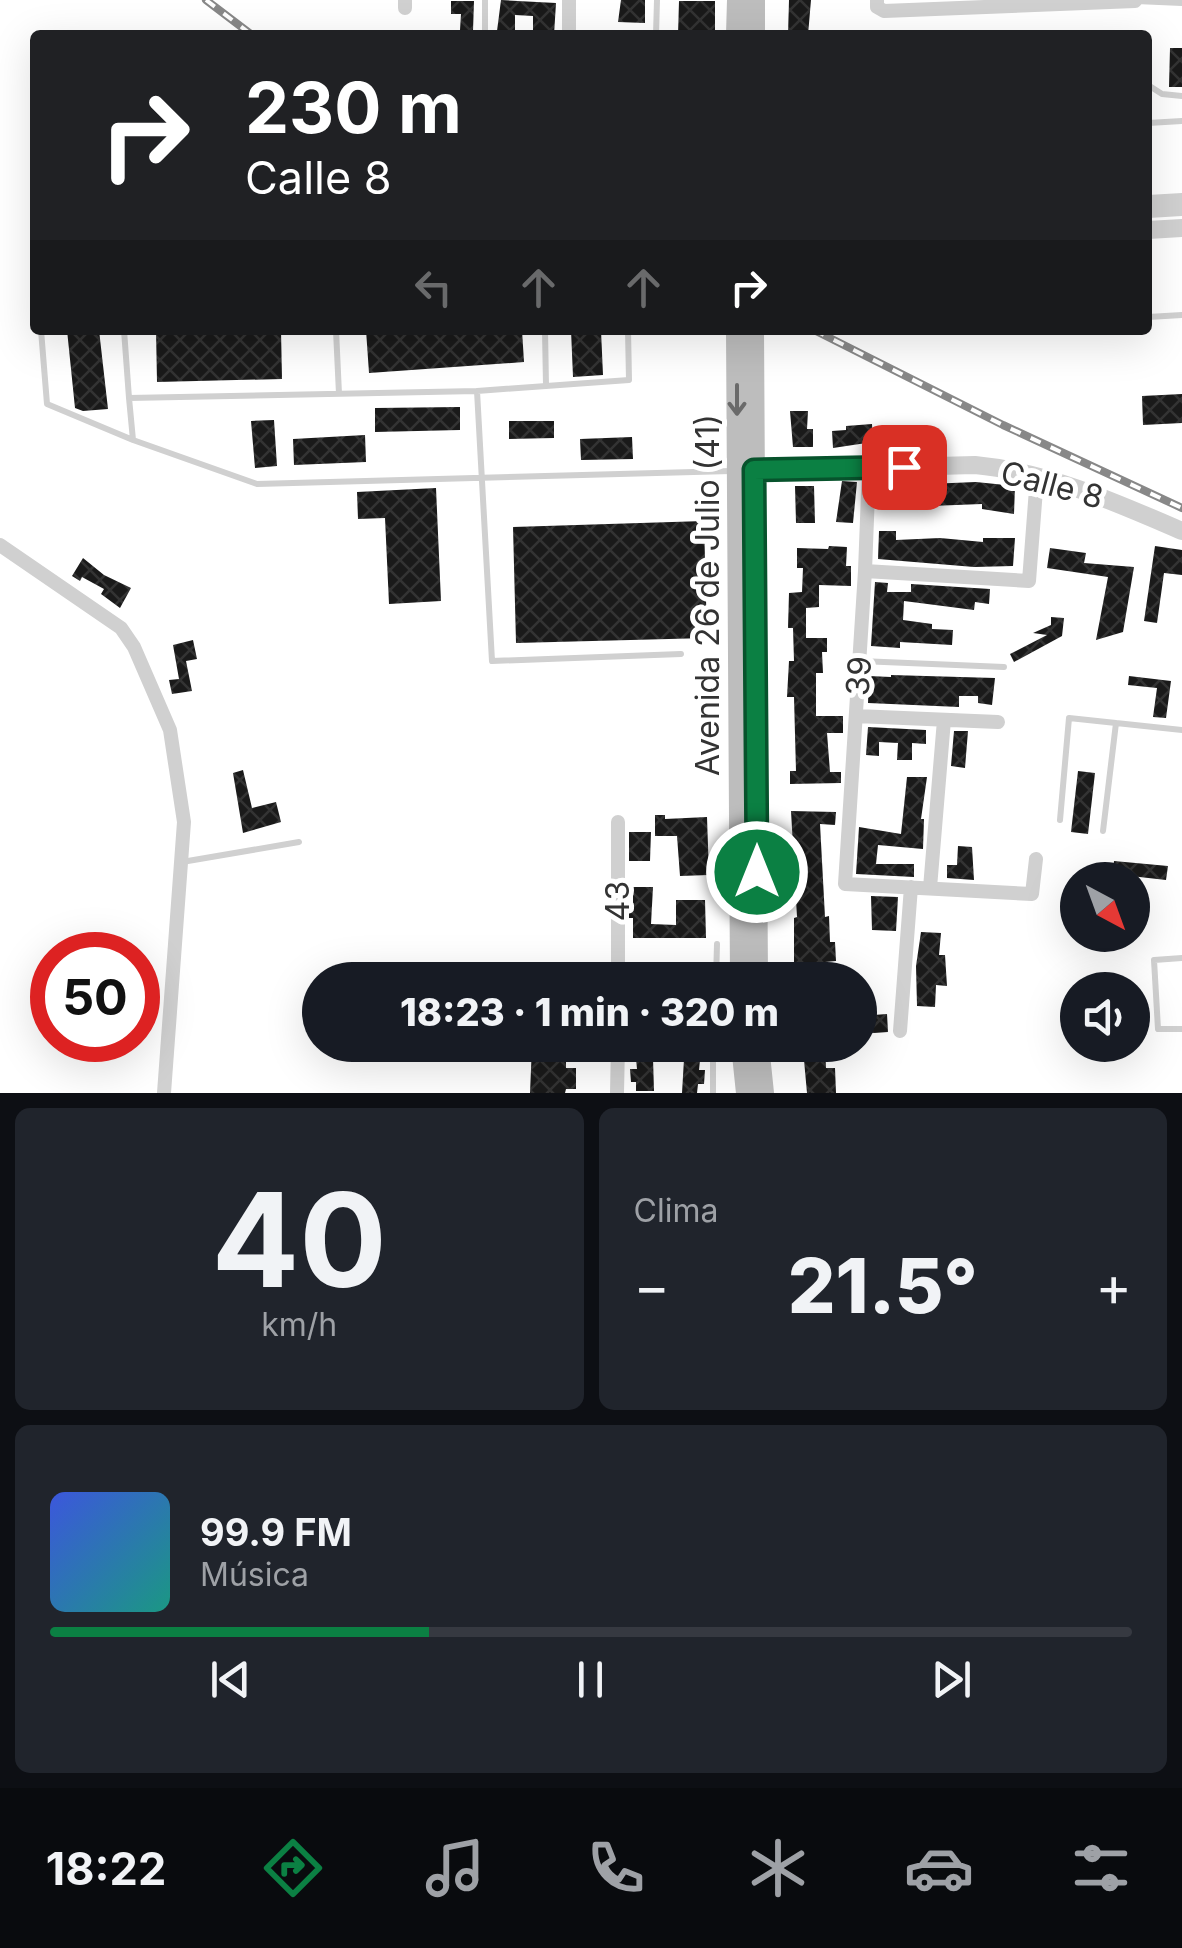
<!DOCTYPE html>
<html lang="es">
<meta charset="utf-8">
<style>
body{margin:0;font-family:Inter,sans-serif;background:#20242c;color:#f1f3f6;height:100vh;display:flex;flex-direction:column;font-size:38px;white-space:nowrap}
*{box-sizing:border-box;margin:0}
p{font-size:32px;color:#9ea1a6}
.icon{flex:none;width:55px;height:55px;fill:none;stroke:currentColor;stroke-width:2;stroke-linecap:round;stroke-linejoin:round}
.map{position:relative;height:1093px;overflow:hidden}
.side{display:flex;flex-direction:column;gap:15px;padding:15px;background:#0d0f14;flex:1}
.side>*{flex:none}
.hud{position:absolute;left:30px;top:30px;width:1122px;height:305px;border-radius:10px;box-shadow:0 10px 40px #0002;background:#202124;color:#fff;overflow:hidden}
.needle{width:65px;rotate:139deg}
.controls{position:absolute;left:1060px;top:862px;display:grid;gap:20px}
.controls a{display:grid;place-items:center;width:90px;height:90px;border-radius:50%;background:#171b24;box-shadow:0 10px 40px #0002;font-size:50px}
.speed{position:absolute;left:30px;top:932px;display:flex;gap:20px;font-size:50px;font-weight:700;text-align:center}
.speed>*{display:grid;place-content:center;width:130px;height:130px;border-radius:50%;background:#171b24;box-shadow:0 10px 40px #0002;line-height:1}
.speed .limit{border:15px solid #d22;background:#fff;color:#111}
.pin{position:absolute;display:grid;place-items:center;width:85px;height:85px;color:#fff;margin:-42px;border-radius:20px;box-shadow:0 5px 15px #0006}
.me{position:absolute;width:110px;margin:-55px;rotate:0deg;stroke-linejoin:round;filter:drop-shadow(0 0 8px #0008)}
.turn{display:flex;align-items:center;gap:35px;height:210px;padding:0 50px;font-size:45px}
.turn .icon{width:130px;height:130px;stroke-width:2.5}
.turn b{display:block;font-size:70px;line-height:85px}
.lanes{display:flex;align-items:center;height:95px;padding:0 50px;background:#0003;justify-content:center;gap:50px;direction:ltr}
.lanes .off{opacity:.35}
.big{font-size:75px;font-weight:800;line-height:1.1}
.side .card{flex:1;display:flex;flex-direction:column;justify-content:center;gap:15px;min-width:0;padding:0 35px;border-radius:15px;background:#20242c}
.side .dial{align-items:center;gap:0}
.dial b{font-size:130px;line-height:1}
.song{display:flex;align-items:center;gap:30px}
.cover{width:120px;height:120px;border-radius:15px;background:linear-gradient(135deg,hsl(230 70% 55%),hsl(170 70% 35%))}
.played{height:10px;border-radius:5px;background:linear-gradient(90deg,#0b8043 35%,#363941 35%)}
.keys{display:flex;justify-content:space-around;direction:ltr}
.heat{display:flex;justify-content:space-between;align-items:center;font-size:55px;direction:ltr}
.side .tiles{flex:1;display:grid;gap:15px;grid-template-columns:1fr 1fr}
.card:last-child{grid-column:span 2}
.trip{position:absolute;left:302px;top:962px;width:575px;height:100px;border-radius:50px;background:#171b24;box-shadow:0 10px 40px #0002;font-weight:800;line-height:100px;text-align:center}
.dock{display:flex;height:160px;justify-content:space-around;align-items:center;background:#090b0e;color:#9ea1a6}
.dock .icon{width:70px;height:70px}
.dock .current{color:#0b8043}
.dock b{font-size:45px;color:#f1f3f6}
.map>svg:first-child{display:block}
.building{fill:url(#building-cross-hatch)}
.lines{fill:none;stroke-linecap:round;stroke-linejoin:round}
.service{stroke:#d0d0d0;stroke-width:6}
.minor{stroke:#d0d0d0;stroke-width:14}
.tertiary{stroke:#d0d0d0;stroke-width:18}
.secondary{stroke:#bdbdbd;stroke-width:20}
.rail-casing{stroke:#888;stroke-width:8}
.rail{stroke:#fff;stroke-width:4;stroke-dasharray:11;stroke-linecap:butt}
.oneway{stroke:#6a6a6a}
.route-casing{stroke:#07532c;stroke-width:25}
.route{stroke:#0b8043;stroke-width:18}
.labels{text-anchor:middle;stroke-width:10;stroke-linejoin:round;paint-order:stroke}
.street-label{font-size:32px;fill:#333;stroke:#fff}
</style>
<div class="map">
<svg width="1182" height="1093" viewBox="0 0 1182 1093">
<defs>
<pattern id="building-cross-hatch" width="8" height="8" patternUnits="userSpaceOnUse" patternTransform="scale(2.5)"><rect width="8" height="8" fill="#1a1a1a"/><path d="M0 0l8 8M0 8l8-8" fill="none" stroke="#333"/></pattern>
</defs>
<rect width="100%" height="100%" fill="#fff"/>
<path class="building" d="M 501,0 L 556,3 L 554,35 L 533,35 L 533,16 L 515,15 L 515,31 L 497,31 Z
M 621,0 L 645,0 L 645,23 L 618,22 Z
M 789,0 L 811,0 L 808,35 L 788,35 Z
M 451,1 L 474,1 L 473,31 L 460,30 L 461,14 L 451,14 Z
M 679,1 L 715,1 L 715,35 L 678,35 Z
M 1170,48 L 1182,48 L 1182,87 L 1169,87 Z
M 67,330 L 99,330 L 108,409 L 83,411 L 75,408 Z
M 156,330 L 281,330 L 282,379 L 157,382 Z
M 366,330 L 522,330 L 524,362 L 369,373 Z
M 571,330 L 601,330 L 603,375 L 573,377 Z
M 1182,394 L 1182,423 L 1143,425 L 1142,396 Z
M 460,407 L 460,430 L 375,432 L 375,408 Z
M 790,411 L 808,411 L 807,429 L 813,429 L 813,447 L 793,447 Z
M 274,420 L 277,466 L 255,468 L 251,421 Z
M 509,421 L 554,421 L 554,438 L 509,439 Z
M 872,424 L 873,442 L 833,448 L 832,431 L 846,430 L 846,426 Z
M 365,435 L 366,462 L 294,465 L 293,439 Z
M 632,437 L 633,459 L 581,460 L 580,439 Z
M 842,481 L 857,482 L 853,523 L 836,522 Z
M 976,482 L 1015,486 L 1014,514 L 982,509 L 982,504 L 878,508 L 879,486 Z
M 795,486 L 814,486 L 815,523 L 796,523 Z
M 436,488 L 441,601 L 389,604 L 385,518 L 358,519 L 357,492 Z
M 704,521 L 707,638 L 516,643 L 513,527 Z
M 879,531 L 896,531 L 896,540 L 940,538 L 983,542 L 983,538 L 1015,538 L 1013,566 L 974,567 L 878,559 Z
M 829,546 L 847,547 L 846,566 L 851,566 L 851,586 L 819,585 L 819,607 L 806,608 L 806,638 L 827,638 L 827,652 L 822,652 L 823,673 L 816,673 L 816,716 L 843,716 L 843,733 L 827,733 L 830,772 L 841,772 L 841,783 L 790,784 L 790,771 L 796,771 L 794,697 L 787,697 L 789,661 L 794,661 L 793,628 L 788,628 L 789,593 L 802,592 L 803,568 L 797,568 L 797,548 L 828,549 Z
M 1155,546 L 1182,550 L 1182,575 L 1164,573 L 1157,623 L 1144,621 Z
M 1050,548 L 1086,553 L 1084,563 L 1134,567 L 1123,632 L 1096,640 L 1108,577 L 1047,568 Z
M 83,558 L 104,575 L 131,588 L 120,608 L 101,594 L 104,589 L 82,577 L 80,581 L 72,576 Z
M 875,582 L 888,583 L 887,592 L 911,592 L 911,584 L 990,589 L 989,604 L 975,602 L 974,610 L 904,601 L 903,620 L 932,624 L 932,629 L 953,630 L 952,645 L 900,642 L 900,648 L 871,646 Z
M 1051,617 L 1064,618 L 1062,636 L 1014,662 L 1010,654 L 1047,635 L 1033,633 L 1051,625 Z
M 193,640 L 197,659 L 186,661 L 192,691 L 172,694 L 169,680 L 179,679 L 173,645 Z
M 891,675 L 995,678 L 992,705 L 978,703 L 978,696 L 959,696 L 959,707 L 868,703 L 869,676 L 891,677 Z
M 1129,676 L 1171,681 L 1166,718 L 1153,717 L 1157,688 L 1128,685 Z
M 868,727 L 926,730 L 926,744 L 912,743 L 912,760 L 897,760 L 898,743 L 879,742 L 879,756 L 866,755 Z
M 954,731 L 968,731 L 965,768 L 951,766 Z
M 243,770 L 252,808 L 276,802 L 281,822 L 243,833 L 233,773 Z
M 1078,771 L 1095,773 L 1088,834 L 1071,832 Z
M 907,777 L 927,777 L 921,819 L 924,819 L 923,849 L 878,845 L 876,864 L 914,864 L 914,877 L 856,874 L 859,827 L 901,834 Z
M 791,811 L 836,812 L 835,825 L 820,824 L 825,917 L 829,916 L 830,942 L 835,942 L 836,961 L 825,962 L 824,980 L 794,980 L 794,918 L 797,917 Z
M 655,815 L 665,815 L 665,819 L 707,817 L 709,875 L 680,876 L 677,836 L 655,836 Z
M 629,832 L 651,832 L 650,861 L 629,861 Z
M 958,846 L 972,847 L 974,880 L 947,878 L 947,865 L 957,865 Z
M 1114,861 L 1168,866 L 1166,880 L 1113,874 Z
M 633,887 L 653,887 L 651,924 L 676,925 L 676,900 L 705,900 L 706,938 L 633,938 L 633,918 L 629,918 L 629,903 L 633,903 Z
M 871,896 L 898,897 L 896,931 L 872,930 Z
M 921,932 L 941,933 L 939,955 L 945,955 L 947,986 L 936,985 L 935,1007 L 917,1006 L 916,966 Z
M 887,1014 L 888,1032 L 860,1034 L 860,1016 Z
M 532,1045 L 566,1046 L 566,1068 L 576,1068 L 576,1089 L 566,1089 L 565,1093 L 530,1093 Z
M 797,1045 L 825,1045 L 826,1068 L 835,1068 L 836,1093 L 807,1093 L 804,1060 L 798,1060 Z
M 653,1058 L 654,1091 L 636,1091 L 636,1082 L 631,1082 L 630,1069 L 637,1069 L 636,1059 Z
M 684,1059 L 700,1060 L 699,1070 L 705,1070 L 704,1084 L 698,1084 L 697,1093 L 682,1093 Z"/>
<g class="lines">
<path class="service" d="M 485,0 L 485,35
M 1136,1 L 1182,3
M 656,35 L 657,0
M 1148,85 L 1162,94 L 1182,96
M 1148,123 L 1182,121
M 1148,198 L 1182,196
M 1148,317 L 1182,315
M 41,330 L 47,404 L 133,440 L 257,484 L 731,471
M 124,330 L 129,398 L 477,391
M 336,330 L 339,394
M 545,330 L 546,386
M 628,330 L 629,380 L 477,391 L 492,661 L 681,654
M 129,398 L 133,440
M 860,661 L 1004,667
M 1060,820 L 1069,718 L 1182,730
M 1103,831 L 1116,723
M 182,862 L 299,842
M 1182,958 L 1154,960 L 1158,1029 L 1182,1029
M 716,980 L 717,944
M 619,1048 L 713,1049
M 713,1093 L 713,1049"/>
<path class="minor" d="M 877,0 L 877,7 L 884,11 L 1135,1
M 405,8 L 405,0
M 569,35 L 569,0
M 869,467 L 865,571 L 845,884 L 1032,894 L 1036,859
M 0,545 L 121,628 L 134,647 L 170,730 L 184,822 L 164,1093
M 865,571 L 1029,581 L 1037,476
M 856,716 L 998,722
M 930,888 L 944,720
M 618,980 L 618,822
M 900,1031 L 911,887
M 617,1093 L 618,1045"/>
<path class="tertiary" d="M 1148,209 L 1182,207
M 1148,230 L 1182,228
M 744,471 L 975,465 C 1048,472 1115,502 1182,531"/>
<path class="secondary" d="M 755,0 L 755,35
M 736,35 L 737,0
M 736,330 L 740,980
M 754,330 L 758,980
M 741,1045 L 746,1093
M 759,1045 L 764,1093"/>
<defs>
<path id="rail" d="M 206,0 L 252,35
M 814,330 L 1003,425 L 1182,508"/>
</defs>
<use href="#rail" class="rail-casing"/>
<use href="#rail" class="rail"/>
</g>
<defs><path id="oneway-shaft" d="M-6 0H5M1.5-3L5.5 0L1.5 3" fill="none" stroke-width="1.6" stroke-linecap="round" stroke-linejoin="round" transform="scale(2.5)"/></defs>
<use class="oneway" href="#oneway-shaft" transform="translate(737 400) rotate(90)"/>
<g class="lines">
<defs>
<path id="route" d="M 757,872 L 754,470 L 904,467"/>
</defs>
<use href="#route" class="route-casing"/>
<use href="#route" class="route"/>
</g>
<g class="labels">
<g class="street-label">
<text transform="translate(1052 485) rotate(15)" y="11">Calle 8</text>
<text transform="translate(708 595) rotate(-90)" y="11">Avenida 26 de Julio (41)</text>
<text transform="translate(859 676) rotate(-86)" y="11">39</text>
<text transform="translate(618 901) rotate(-90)" y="11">43</text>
</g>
</g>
</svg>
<div class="controls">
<a><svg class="needle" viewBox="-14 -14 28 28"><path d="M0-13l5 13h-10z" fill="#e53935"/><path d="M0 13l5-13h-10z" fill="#9ea1a6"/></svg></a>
<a><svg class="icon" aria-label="sound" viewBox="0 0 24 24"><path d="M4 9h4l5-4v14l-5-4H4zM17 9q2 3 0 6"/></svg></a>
</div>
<div class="speed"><div class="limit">50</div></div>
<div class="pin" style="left:904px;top:467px;background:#d93025"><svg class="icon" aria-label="arrive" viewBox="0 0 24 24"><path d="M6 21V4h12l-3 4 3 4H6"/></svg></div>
<svg class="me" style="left:757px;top:872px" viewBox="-20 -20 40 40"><circle r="17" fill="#0b8043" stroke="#fff" stroke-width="3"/><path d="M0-11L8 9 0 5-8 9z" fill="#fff"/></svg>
<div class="trip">18:23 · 1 min · 320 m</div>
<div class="hud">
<div class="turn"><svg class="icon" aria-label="right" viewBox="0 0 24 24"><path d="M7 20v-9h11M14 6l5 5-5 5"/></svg><div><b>230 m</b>Calle 8</div></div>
<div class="lanes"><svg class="icon off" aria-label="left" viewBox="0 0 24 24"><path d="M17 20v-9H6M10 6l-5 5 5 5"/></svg><svg class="icon off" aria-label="ahead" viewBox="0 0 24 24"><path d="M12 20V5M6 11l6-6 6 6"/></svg><svg class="icon off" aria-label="ahead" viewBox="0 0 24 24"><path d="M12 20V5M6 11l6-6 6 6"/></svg><svg class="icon" aria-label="right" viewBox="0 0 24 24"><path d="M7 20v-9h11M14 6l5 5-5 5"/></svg></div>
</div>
</div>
<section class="side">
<div class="tiles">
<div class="card dial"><b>40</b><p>km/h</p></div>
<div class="card"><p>Clima</p>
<div class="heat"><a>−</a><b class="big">21.5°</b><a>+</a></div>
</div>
<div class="card">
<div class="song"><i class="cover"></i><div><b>99.9 FM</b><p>Música</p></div></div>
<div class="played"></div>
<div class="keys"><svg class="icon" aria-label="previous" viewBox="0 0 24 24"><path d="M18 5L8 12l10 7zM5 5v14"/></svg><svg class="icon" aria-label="pause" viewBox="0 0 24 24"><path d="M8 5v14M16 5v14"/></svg><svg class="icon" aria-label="next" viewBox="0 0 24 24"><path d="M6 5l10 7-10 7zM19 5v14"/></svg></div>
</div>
</div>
</section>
<nav class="dock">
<b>18:22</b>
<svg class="icon current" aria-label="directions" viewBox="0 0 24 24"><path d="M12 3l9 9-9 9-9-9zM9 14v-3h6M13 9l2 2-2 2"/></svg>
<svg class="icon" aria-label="music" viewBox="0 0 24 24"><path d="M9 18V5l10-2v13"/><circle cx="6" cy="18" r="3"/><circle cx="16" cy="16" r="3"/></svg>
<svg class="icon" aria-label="phone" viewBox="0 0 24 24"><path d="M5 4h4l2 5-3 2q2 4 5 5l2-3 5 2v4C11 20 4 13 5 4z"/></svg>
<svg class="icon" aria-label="climate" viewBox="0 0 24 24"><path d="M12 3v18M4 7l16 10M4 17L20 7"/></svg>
<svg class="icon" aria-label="car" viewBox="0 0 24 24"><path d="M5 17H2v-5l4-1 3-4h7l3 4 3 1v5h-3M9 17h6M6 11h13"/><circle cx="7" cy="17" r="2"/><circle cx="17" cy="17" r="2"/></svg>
<svg class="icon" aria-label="filters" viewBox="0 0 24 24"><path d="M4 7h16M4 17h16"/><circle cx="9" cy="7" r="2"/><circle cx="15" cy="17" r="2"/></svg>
</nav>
